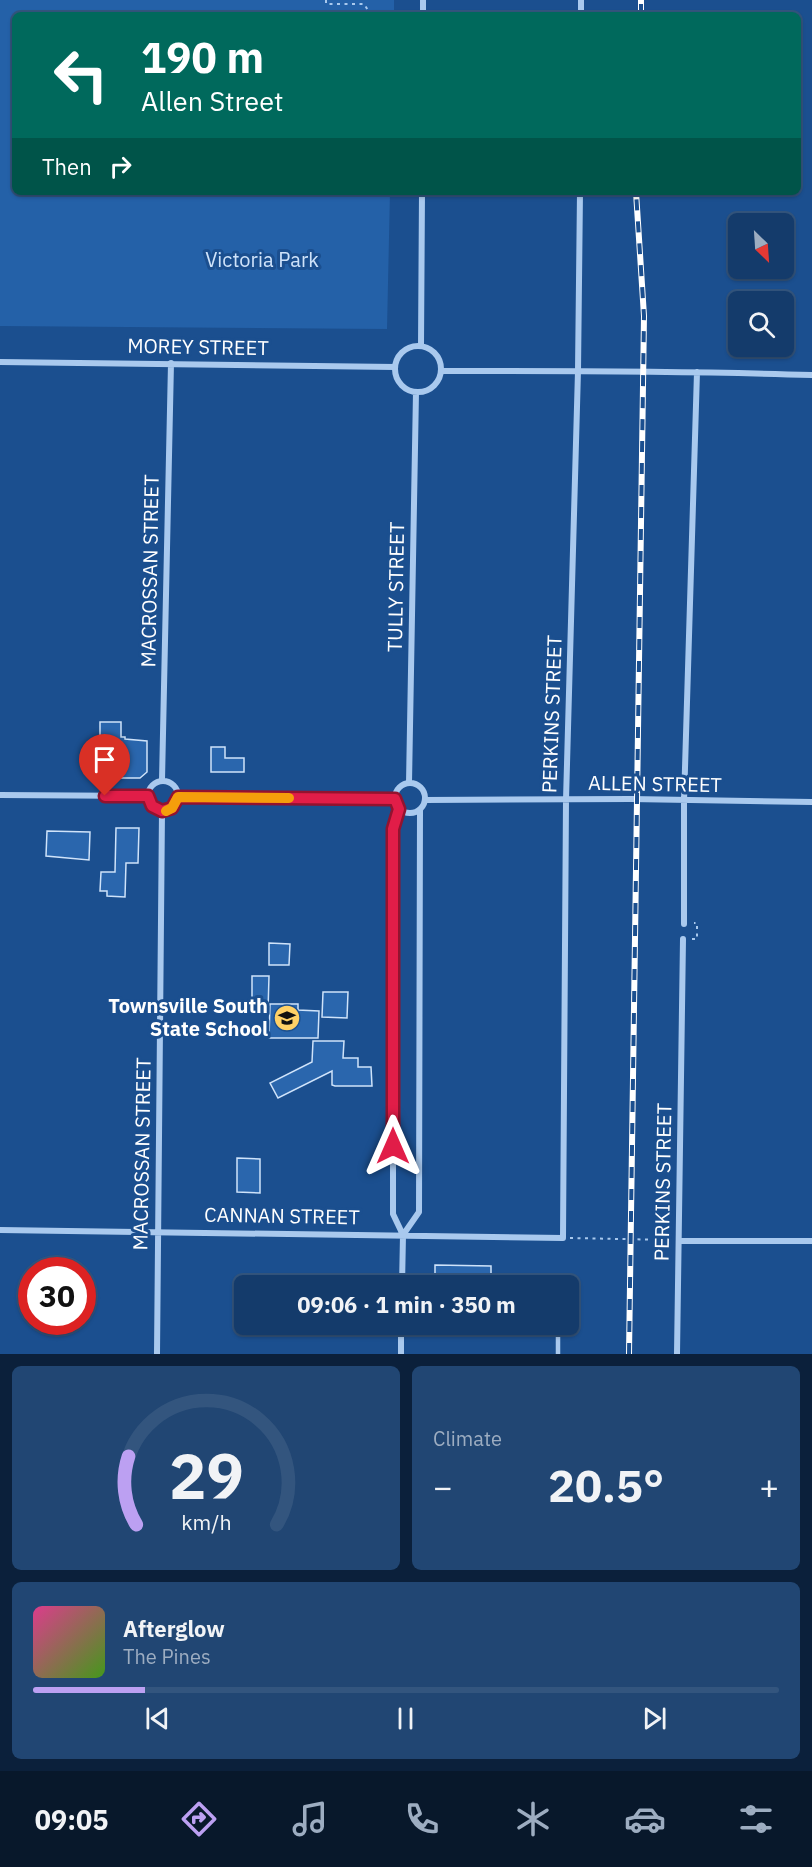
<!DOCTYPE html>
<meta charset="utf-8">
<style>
body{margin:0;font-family:"IBM Plex Sans",sans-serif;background:#214673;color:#f1f3f6;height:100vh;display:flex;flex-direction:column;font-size:22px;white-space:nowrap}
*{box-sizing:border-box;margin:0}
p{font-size:20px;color:#9dadc1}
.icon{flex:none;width:33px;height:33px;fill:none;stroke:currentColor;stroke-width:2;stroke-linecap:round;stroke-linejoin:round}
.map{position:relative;height:1354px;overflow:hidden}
.details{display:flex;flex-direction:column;gap:12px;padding:12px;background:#0b203b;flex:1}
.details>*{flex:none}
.guide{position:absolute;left:12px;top:12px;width:789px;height:183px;border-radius:9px;box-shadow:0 2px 4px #0004,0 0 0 2px #33557e;background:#00695c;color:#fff;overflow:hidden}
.needle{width:39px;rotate:155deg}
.controls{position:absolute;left:728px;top:213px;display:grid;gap:12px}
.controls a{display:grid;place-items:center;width:66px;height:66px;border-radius:9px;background:#143b6b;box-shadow:0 2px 4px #0004,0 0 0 2px #33557e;font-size:30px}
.speed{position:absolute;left:18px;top:1257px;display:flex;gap:12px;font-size:30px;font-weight:700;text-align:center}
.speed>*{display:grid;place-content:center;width:78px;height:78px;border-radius:50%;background:#143b6b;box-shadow:0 2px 4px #0004,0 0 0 2px #33557e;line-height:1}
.speed .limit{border:9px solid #d22;background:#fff;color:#111}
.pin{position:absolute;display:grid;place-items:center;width:51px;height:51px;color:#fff;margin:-62px -26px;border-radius:50% 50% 50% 0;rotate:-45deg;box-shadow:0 0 6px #0007}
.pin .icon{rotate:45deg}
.me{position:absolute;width:66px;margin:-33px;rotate:0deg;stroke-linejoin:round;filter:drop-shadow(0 0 4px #0008)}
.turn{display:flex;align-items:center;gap:21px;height:126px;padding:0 30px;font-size:27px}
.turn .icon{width:78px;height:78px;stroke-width:2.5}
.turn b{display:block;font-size:42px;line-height:51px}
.then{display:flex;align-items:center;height:57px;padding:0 30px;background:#0003;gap:12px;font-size:22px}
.big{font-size:45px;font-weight:700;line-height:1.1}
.details .card{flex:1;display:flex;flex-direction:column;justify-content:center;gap:9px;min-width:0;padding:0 21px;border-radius:9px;background:#214673}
.details .dial{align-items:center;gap:0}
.dial svg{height:156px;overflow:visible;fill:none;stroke:#33557e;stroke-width:7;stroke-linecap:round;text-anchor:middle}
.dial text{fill:#f1f3f6;stroke:none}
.song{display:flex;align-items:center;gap:18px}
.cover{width:72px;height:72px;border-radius:9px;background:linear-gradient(135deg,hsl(330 70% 55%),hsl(100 70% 35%))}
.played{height:6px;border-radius:3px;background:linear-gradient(90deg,#bca0f2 15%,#33557e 15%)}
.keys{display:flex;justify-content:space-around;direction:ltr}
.heat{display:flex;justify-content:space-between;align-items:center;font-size:33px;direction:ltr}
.details .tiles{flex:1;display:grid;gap:12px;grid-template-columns:1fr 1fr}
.card:last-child{grid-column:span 2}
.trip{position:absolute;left:234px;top:1275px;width:345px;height:60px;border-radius:9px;background:#143b6b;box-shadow:0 2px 4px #0004,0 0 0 2px #33557e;font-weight:700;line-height:60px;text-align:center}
.tab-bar{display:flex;height:96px;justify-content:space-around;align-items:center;background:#08182b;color:#9dadc1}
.tab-bar .icon{width:42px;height:42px}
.tab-bar .active{color:#bca0f2}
.tab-bar b{font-size:27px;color:#f1f3f6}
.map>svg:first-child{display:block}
.green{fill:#2461a8}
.building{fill:#2a66ad;stroke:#cfe3fa;stroke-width:1.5}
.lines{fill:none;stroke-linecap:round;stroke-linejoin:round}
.path{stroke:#a9c9ee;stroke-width:2;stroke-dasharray:3 4.5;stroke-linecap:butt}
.lane{stroke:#a9c9ee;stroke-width:4.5}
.street{stroke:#a9c9ee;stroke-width:6}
.rail-casing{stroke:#fff;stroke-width:6}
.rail{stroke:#1b4f8f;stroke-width:4;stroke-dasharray:11;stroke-linecap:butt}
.route-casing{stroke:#92132f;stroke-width:15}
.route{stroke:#e11d48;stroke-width:10}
.slow{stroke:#f59e0b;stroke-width:10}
.labels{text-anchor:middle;stroke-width:6;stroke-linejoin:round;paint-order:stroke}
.park-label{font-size:20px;fill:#cfe3fa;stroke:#1b4f8f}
.street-label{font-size:20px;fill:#fff;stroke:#1b4f8f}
.poi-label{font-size:20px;font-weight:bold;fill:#fff;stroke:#1b4f8f;text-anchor:end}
</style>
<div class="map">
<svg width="812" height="1354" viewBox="0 0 812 1354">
<rect width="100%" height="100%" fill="#1b4f8f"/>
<path class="green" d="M 0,0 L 394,0 L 394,15 L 15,15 L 15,192 L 390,192 L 387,329 L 0,326 Z"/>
<path class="building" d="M 100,722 L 121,722 L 121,737 L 125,737 L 125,739 L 147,741 L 147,772 L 140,778 L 96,778 L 96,772 L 90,772 L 90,750 L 98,751 L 98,745 L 100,745 Z
M 211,747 L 225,747 L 225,758 L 244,758 L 244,772 L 211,772 Z
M 116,828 L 139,828 L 138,863 L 126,863 L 125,897 L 107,896 L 107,891 L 100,891 L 101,872 L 115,872 Z
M 47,831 L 90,832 L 89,860 L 46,856 Z
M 269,943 L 290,944 L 289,965 L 269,965 Z
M 252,976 L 269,976 L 268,1011 L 252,1011 Z
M 323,992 L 348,992 L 347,1018 L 322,1017 Z
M 270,1004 L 298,1004 L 298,1010 L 319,1011 L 318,1038 L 269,1038 Z
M 313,1041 L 344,1041 L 343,1058 L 358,1058 L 358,1067 L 371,1067 L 372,1086 L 335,1086 L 332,1085 L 332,1071 L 278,1098 L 270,1083 L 312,1062 Z
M 237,1158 L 260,1159 L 260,1193 L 237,1192 Z
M 435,1265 L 491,1266 L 491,1286 L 435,1286 Z"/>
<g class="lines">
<path class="path" d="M 326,0 L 326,4 L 364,4 L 371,15
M 692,939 L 697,939 L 697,923 L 694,923
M 570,1238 L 670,1240"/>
<path class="lane" d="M 558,1354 L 558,1324"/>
<path class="street" d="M 423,15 L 423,0
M 581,15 L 581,0
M 421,346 L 422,192
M395 369a23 23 0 1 1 46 0a23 23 0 1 1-46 0Z
M 0,362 L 395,367
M 442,371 C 565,371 689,371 812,375
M 162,780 L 171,363
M148 796a15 15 0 1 1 30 0a15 15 0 1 1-30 0Z
M395 798a15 15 0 1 1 30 0a15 15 0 1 1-30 0Z
M 409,783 L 416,392
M 0,795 L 148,796
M 178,797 L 395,799
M 425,800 L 631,799 L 812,802
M 399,809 L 393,829 L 393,1214 L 403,1235 L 402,1286
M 684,924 L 684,801 L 697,372
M 0,1230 L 563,1238 L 566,800 L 578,371 L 580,192
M 403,1235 L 419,1212 L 420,810
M 679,1241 L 812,1241
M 157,1354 L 162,811
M 401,1354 L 401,1324
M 677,1354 L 683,939"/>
<defs>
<path id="rail" d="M 641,15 L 641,0
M 629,1354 L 644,316 L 636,192"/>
</defs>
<use href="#rail" class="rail-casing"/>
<use href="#rail" class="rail"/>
</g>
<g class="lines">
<defs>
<path id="route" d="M 105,796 L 148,796 L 152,806 L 162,811 L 172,808 L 178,797 L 395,799 L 399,809 L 393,829 L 393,1146"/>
</defs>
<use href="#route" class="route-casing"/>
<use href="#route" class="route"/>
<path class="slow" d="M 166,811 L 172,808 L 178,797 L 289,798"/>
</g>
<defs>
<symbol id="school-disc" viewBox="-11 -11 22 22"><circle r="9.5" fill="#ffd166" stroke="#1b4f8f"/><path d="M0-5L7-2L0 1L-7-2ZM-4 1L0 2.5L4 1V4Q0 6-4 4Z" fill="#111"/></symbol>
</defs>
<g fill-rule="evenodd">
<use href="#school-disc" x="272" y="1003" width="30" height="30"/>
</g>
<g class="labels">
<g class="park-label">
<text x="262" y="267">Victoria Park</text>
</g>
<g class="street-label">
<text transform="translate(198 347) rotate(1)" y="7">MOREY STREET</text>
<text transform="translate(150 571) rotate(-89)" y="7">MACROSSAN STREET</text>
<text transform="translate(396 587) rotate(-89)" y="7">TULLY STREET</text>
<text transform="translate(552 714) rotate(-88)" y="7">PERKINS STREET</text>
<text transform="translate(655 784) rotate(1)" y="7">ALLEN STREET</text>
<text transform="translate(142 1154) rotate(-89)" y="7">MACROSSAN STREET</text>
<text transform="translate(663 1182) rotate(-89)" y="7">PERKINS STREET</text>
<text transform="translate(282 1216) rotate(1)" y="7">CANNAN STREET</text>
</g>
<g class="poi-label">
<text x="268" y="1013">Townsville South<tspan x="268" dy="23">State School</tspan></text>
</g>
</g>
</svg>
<div class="controls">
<a><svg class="needle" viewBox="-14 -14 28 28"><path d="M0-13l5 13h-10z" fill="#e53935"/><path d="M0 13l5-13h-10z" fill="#9dadc1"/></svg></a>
<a><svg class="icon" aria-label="search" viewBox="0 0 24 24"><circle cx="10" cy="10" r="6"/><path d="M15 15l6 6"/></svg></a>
</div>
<div class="speed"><div class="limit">30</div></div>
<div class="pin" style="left:105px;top:796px;background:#d93025"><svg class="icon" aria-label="arrive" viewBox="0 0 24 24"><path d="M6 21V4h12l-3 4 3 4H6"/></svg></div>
<svg class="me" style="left:393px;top:1146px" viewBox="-20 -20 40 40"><path d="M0-17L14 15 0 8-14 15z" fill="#e11d48" stroke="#fff" stroke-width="4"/></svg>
<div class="trip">09:06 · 1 min · 350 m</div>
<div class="guide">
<div class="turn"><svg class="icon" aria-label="left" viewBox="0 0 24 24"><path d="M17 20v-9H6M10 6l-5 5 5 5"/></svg><div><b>190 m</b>Allen Street</div></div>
<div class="then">Then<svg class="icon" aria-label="right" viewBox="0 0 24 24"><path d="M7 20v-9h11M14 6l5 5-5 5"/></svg></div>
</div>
</div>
<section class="details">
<div class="tiles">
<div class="card dial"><svg viewBox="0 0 100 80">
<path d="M14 69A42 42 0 1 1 86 69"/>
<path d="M14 69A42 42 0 0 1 10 34" stroke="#bca0f2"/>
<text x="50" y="56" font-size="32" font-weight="700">29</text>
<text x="50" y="72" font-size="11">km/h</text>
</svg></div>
<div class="card"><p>Climate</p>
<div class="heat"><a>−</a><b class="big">20.5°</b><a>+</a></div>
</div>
<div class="card">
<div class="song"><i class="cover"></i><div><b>Afterglow</b><p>The Pines</p></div></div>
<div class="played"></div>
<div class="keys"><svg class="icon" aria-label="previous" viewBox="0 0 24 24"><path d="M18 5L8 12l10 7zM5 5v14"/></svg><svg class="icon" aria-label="pause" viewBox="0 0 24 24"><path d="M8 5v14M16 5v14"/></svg><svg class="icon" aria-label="next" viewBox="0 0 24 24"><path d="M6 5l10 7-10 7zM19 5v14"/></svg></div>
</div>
</div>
</section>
<nav class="tab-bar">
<b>09:05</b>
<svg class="icon active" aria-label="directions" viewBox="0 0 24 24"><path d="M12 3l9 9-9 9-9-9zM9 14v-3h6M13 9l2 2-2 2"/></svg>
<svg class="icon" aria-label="music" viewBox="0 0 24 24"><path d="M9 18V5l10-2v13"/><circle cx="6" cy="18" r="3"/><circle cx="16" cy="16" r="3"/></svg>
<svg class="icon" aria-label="phone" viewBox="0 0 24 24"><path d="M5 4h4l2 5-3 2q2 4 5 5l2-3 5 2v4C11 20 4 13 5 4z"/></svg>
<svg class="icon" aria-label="climate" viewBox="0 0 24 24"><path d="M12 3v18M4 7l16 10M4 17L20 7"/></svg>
<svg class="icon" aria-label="car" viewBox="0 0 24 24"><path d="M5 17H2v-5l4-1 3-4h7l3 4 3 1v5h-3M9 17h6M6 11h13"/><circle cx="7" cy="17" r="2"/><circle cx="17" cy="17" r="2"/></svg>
<svg class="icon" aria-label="filters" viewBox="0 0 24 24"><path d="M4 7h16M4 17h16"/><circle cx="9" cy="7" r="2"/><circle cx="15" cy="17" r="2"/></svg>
</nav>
